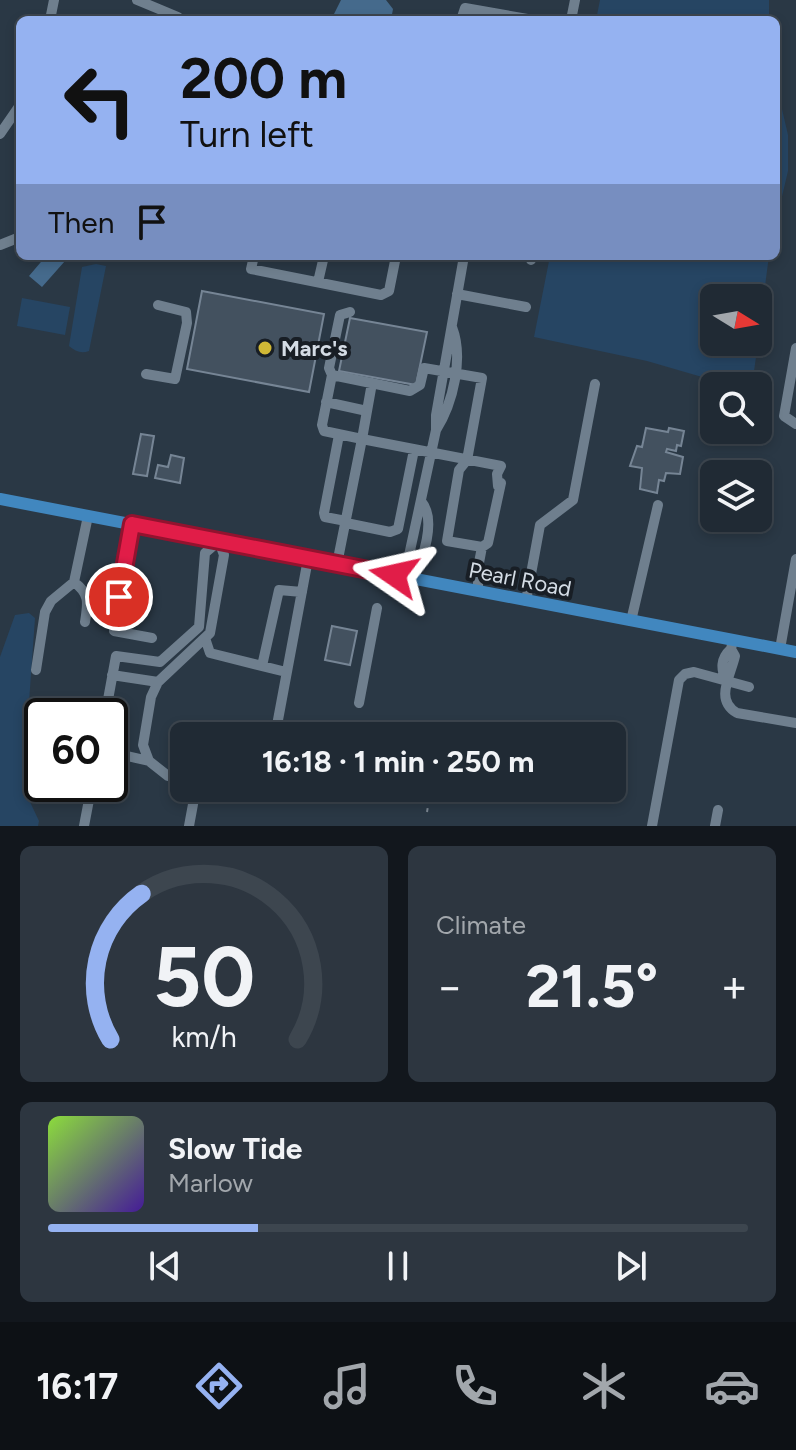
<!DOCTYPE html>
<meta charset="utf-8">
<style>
body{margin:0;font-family:Figtree,sans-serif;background:#2d3640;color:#f1f3f6;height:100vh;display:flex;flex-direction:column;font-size:30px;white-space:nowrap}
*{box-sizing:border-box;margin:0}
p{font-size:26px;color:#a2a7ac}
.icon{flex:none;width:44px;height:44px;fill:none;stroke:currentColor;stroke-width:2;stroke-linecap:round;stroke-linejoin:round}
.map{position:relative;height:826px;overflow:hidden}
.details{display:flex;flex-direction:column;gap:20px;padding:20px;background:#12171d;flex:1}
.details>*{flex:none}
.top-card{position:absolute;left:16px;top:16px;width:764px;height:244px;border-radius:12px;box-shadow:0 4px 12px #0003,0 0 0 2px #3d464f;background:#95b2f1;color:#111;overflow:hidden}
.needle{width:52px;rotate:101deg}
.tools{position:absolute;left:700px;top:284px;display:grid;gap:16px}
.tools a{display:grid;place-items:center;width:72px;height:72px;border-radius:12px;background:#202a34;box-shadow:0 4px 12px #0003,0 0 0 2px #3d464f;font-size:40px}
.speed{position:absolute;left:24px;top:698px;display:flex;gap:16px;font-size:40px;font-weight:700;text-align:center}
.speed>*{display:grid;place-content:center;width:104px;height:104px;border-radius:50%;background:#202a34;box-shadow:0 4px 12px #0003,0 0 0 2px #3d464f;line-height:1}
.speed .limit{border:4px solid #111;border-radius:12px;background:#fff;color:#111}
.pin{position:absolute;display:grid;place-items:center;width:68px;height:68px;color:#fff;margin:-34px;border:4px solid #fff;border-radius:50%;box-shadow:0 2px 8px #0007}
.me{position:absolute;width:88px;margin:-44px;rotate:281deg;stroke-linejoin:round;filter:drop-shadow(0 0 6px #0008)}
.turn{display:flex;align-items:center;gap:28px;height:168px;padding:0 32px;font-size:36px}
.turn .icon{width:104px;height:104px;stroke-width:2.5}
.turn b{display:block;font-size:56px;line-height:68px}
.then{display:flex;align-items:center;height:76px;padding:0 32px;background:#0003;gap:16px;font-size:30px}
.big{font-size:60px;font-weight:700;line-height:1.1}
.details .card{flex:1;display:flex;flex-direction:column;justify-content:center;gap:12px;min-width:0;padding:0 28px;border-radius:12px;background:#2d3640}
.details .dial{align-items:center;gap:0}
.dial svg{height:208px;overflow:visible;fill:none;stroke:#3d464f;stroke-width:7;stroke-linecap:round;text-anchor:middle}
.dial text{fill:#f1f3f6;stroke:none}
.song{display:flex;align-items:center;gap:24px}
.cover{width:96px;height:96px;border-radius:12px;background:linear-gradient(135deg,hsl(90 70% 55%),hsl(260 70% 35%))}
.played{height:8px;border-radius:4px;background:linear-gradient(90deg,#95b2f1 30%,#3d464f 30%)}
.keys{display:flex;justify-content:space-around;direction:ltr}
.heat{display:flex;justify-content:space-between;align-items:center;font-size:44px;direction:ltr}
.details .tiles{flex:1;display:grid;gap:20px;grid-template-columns:1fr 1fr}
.card:last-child{grid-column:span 2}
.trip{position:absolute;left:170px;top:722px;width:456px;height:80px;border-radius:12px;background:#202a34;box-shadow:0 4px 12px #0003,0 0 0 2px #3d464f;font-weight:700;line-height:80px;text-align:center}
.tabs{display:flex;height:128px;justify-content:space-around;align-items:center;background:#0d1115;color:#a2a7ac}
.tabs .icon{width:56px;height:56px}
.tabs .active{color:#95b2f1}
.tabs b{font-size:36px;color:#f1f3f6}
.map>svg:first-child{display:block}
.green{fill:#264563}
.water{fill:#456a8c}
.building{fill:#43515f;stroke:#768595;stroke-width:2}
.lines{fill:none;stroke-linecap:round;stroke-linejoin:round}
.path{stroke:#7b8691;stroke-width:2;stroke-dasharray:4 6;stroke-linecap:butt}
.minor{stroke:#6f7f8e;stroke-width:10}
.major{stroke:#4187bf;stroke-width:12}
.route-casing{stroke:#92132f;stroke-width:20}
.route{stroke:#e11d48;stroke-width:14}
.poi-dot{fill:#d0b836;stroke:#181e25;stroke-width:3}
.labels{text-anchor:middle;stroke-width:8;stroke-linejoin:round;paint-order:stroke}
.poi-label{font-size:22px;font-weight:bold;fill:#d4dce5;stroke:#181e25;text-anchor:start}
.street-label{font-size:22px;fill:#d4dce5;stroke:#181e25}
</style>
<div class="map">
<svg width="796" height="826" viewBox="0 0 796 826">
<rect width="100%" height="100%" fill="#2a3845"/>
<path class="green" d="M 600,0 L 769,0 L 769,20 L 596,20 Z
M 776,83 L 788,135 L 788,171 L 776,222 Z
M 550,256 L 769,256 L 758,338 L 758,298 L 714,298 L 714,342 L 758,342 L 752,386 L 733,386 L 647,361 L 534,337 Z
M 96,264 L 106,266 L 89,351 C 81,354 75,351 69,346 L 82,267 Z
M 22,298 L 70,307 L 65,335 L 17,326 Z
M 29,613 L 35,618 L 23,787 L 39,821 L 38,826 L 0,826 L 0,657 L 15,615 Z"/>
<path class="water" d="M 341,0 L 386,0 L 393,9 L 391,20 L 331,20 Z
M 46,256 L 59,256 L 65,261 L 42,287 L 29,276 Z"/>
<path class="building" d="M 202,291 L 324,314 L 309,392 L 187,369 Z
M 350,318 L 427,332 L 416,385 L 339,371 Z
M 646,428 L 668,432 L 669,428 L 684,431 L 681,446 L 677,445 L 676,451 L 667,449 L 666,452 L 683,457 L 680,474 L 666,473 L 664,481 L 659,480 L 657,493 L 640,489 L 642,468 L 630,466 L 637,446 L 642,447 Z
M 141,434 L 154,436 L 147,476 L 133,474 Z
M 171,455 L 184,458 L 180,483 L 155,478 L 158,465 L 168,467 Z
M 332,626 L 357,631 L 350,665 L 325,660 Z"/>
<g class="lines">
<path class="path" d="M 442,736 L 443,727
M 427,812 L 431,788"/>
<path class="minor" d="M 137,0 L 178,17 L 180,20
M 465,8 L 533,20
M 50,20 L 54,0
M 461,20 L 465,8
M 571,20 L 575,0
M 0,134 L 20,105
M 0,245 L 20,237
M 254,256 L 251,269 L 381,295 L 389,291 L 396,256
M 531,260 L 531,256
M 318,282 L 324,256
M 457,294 L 526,307
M 350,312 L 340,315 L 329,368 L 332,375 L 410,391 L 420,385 L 424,368 L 482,378 L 467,460 L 459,470 L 447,541 L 482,547 L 478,568 L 478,591
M 796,348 L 784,416 L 796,424
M 146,374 L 175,379 L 187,323 L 186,312 L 158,305
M 332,375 L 322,425 L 324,431 L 362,439 L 372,383
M 326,402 L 367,411
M 436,430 C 453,403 464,358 452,327
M 339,435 L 324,513 L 325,517 L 346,521
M 346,523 L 390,532 L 398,529 L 414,450
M 132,524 L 114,631 L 152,638
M 482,547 L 488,543 L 501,483
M 337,564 L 362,439 L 501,466 L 497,474 L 498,486
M 413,578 L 408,560 L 436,430 L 436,415 L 464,256
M 413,578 C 423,560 437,519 421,501
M 74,582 C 90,594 88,603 85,622
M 526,601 L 540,525 L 573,500 L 595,384
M 631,621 L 658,505
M 205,638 L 210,653 L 286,672
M 733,640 L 731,649 L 735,656 C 731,675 714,700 737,713 L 796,723
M 780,649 L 796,559
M 262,666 L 279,590 L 302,592
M 36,670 L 45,612 L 51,601 L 74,582 L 88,516
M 112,675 L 158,682
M 726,681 C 721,669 720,659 731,649
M 359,703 L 377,608
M 105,716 L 116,656 L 160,662 L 199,627 L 205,553 L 219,541 L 224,555 L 210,633 L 158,682 L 151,697 L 143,745 L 149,761 L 168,776 L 184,780
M 275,736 L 308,559
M 110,752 L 149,761
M 214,788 L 241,798 L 256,794 L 260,788
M 84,826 L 92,784
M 189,826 L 196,788
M 652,826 L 679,680 L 685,674 L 694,672 L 749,687
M 715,826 L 718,810"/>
<path class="major" d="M 0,499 L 796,652"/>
</g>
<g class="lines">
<defs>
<path id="route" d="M 119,597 L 132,524 L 394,575"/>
</defs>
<use href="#route" class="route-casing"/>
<use href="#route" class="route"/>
</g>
<circle class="poi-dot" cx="265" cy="348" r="8"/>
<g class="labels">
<g class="poi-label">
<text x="281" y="356">Marc's</text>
</g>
<g class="street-label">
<text transform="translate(520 579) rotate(11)" y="8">Pearl Road</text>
</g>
</g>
</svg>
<div class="tools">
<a><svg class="needle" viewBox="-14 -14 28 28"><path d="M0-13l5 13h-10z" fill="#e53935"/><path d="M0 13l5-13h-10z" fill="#a2a7ac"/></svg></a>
<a><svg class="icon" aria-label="search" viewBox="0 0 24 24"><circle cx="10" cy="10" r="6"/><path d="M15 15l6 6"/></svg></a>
<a><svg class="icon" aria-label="layers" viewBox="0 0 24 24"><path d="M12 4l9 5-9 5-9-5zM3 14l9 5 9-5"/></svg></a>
</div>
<div class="speed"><div class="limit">60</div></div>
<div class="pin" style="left:119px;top:597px;background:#d93025"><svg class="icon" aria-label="arrive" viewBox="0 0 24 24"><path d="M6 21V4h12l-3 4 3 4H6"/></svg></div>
<svg class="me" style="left:394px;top:575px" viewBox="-20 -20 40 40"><path d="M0-17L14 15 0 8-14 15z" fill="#e11d48" stroke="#fff" stroke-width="4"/></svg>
<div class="trip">16:18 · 1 min · 250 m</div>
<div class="top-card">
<div class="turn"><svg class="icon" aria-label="left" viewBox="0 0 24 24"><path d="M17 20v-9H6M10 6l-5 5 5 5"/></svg><div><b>200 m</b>Turn left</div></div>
<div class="then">Then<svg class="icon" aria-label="arrive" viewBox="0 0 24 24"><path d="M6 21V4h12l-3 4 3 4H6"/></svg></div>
</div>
</div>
<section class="details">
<div class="tiles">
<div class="card dial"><svg viewBox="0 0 100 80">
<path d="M14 69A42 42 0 1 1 86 69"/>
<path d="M14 69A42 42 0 0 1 26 13" stroke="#95b2f1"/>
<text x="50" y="56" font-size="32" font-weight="700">50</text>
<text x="50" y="72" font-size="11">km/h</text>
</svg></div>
<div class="card"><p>Climate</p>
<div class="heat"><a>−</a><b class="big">21.5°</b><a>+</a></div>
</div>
<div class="card">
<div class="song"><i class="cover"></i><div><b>Slow Tide</b><p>Marlow</p></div></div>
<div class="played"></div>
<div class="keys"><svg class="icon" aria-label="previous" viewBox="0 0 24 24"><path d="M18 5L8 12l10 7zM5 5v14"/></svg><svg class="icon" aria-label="pause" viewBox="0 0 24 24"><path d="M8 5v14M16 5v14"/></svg><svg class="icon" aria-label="next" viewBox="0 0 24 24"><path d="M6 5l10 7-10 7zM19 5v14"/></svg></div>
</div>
</div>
</section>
<nav class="tabs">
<b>16:17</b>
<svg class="icon active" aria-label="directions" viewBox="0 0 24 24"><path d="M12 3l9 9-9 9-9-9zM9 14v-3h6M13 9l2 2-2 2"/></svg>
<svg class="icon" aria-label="music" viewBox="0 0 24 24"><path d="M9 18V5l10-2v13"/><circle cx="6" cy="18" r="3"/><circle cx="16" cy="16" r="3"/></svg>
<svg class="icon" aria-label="phone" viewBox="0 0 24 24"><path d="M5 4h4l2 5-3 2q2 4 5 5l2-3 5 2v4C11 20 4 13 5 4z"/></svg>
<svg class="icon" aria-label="climate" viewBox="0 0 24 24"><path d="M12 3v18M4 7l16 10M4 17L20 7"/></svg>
<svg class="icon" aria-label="car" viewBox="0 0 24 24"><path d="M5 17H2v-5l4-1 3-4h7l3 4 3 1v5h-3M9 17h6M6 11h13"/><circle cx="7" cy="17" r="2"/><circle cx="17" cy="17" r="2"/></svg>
</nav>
